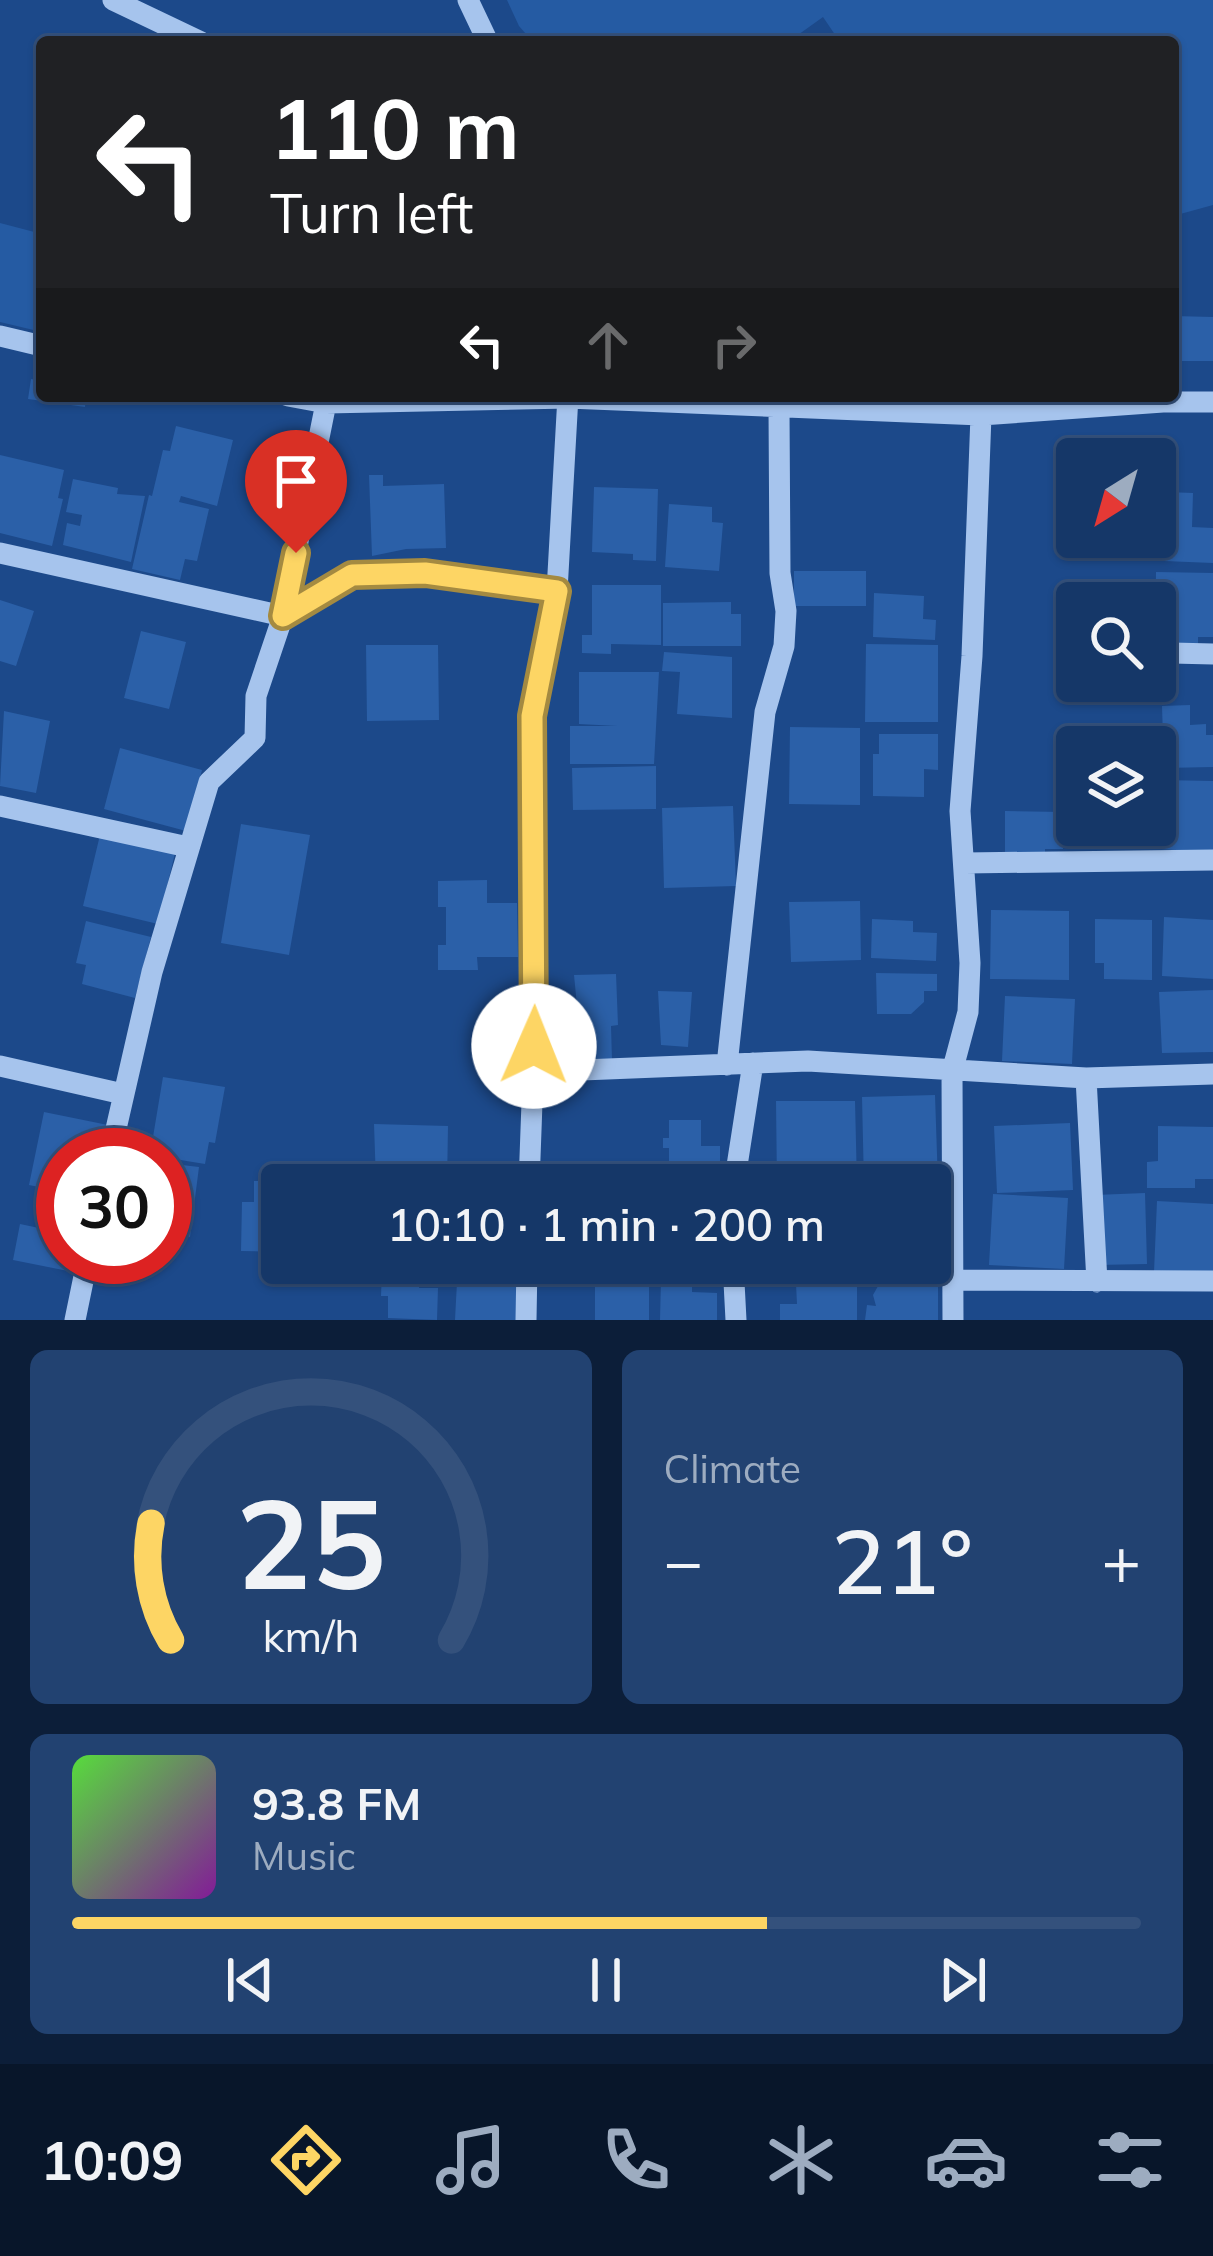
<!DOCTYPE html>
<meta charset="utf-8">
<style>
body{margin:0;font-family:Mulish,sans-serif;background:#224271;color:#f1f3f6;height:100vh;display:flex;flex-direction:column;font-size:45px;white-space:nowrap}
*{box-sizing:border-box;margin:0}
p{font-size:39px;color:#9dacc0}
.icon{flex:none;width:66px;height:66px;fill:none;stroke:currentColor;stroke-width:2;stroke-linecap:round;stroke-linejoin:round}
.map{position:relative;height:1320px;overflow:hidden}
.drawer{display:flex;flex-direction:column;gap:30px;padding:30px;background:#0c1e39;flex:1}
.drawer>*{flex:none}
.top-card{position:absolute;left:36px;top:36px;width:1143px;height:366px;border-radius:12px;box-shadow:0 3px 9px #0004,0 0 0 3px #34517c;background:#202124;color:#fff;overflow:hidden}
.needle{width:78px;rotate:217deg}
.buttons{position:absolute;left:1056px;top:438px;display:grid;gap:24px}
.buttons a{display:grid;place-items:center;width:120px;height:120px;border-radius:12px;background:#153768;box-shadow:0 3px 9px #0004,0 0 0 3px #34517c;font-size:60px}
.speed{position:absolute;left:36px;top:1128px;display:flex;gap:24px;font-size:60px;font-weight:700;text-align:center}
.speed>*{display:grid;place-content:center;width:156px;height:156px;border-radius:50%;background:#153768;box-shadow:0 3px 9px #0004,0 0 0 3px #34517c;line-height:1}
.speed .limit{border:18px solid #d22;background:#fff;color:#111}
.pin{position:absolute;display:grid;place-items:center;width:102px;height:102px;color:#fff;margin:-123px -51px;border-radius:50% 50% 50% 0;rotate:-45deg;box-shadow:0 0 12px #0007}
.pin .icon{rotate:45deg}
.me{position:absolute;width:132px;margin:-66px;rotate:1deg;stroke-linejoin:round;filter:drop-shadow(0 0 9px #0008)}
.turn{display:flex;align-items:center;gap:42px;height:252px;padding:0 36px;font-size:54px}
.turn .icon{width:156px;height:156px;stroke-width:2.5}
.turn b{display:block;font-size:84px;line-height:102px}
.lanes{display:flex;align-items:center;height:114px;padding:0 36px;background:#0003;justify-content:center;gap:60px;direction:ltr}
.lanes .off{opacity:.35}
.big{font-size:90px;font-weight:600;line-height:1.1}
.drawer .tile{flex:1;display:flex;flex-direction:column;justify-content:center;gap:18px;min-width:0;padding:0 42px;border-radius:18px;background:#224271}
.drawer .dial{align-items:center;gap:0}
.dial svg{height:312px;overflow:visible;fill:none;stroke:#34517c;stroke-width:7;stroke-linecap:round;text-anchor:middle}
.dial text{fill:#f1f3f6;stroke:none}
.song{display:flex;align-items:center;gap:36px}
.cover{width:144px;height:144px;border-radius:18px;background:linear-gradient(135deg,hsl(110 70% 55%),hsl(290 70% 35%))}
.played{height:12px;border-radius:6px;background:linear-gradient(90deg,#fdd564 65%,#34517c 65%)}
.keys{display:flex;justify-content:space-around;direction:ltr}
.heat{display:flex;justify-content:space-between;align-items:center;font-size:66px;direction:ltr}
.drawer .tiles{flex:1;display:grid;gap:30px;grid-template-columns:1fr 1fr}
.tile:last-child{grid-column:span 2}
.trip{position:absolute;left:261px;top:1164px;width:690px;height:120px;border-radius:12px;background:#153768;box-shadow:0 3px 9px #0004,0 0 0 3px #34517c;font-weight:600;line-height:120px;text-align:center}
.tabs{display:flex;height:192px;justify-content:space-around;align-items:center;background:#08162a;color:#9dacc0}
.tabs .icon{width:84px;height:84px}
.tabs .current{color:#fdd564}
.tabs b{font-size:54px;color:#f1f3f6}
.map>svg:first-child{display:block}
.green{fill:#255ba3}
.building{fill:#2b60a8}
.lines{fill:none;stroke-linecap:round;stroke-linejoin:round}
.minor{stroke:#a6c4ed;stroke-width:21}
.route-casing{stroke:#a48a41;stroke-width:30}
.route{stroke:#fdd564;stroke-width:21}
</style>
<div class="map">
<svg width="1213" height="1320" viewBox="0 0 1213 1320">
<rect width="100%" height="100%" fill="#1c498a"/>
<path class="green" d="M 507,0 L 1213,0 L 1213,205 L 1173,216 L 1173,42 L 840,42 L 823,17 L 788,42 L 533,42 L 519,26 Z
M 0,223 L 42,234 L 42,332 L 0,322 Z"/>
<path class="building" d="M 1173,316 L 1213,317 L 1213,361 L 1182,361 L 1182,389 L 1173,389 Z
M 31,379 L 42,381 L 42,396 L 86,396 L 85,407 L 28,399 Z
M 176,426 L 233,440 L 217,506 L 181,496 L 179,502 L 209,509 L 197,561 L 185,559 L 180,580 L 132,569 L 149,495 L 152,496 L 163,450 L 170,451 Z
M 0,455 L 64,470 L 58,498 L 63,499 L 52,546 L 0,533 Z
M 369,475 L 383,475 L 383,486 L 444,484 L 446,548 L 406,549 L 372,556 Z
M 73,479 L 118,488 L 117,494 L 145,496 L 131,562 L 63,545 L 67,523 L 80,526 L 82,515 L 66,512 Z
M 594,487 L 658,489 L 656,561 L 633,560 L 633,554 L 592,552 Z
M 1166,492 L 1193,493 L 1192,527 L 1213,528 L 1213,563 L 1164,561 Z
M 669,504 L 712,507 L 712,522 L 723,523 L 719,571 L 665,567 Z
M 1077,537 L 1111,537 L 1112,559 L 1077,560 Z
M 794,571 L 866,571 L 866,606 L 794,606 Z
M 1156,572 L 1213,573 L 1213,637 L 1198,637 L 1198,649 L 1171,648 L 1171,637 L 1155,637 Z
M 592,585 L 661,585 L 661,645 L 611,644 L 611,654 L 582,653 L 582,635 L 592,635 Z
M 874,593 L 924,596 L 923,619 L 936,620 L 935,640 L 873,637 Z
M 0,600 L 34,611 L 16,666 L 0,661 Z
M 731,602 L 731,614 L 741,614 L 741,646 L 663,646 L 663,603 Z
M 141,631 L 186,642 L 169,709 L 124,698 Z
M 866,644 L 938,645 L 938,722 L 865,722 Z
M 366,645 L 438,645 L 439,720 L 367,721 Z
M 664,652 L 732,657 L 732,718 L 677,714 L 680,672 L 662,671 Z
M 579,672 L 659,672 L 654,764 L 570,764 L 570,726 L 617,726 L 579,724 Z
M 1190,705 L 1190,725 L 1206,724 L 1206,735 L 1213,735 L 1213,767 L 1164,768 L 1162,706 Z
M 4,711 L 50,721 L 36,793 L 0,786 Z
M 790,727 L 860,728 L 860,805 L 789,804 Z
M 879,734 L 938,734 L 938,770 L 924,769 L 924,797 L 873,796 L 873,754 L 879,754 Z
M 120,748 L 202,770 L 186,831 L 104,809 Z
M 656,766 L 656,809 L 573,810 L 572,768 Z
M 1161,780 L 1213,781 L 1213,853 L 1161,849 L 1167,818 L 1161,818 Z
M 733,806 L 736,886 L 664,888 L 662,808 Z
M 1005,811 L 1063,812 L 1063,849 L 1045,849 L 1045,854 L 1005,855 Z
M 241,824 L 310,835 L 289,955 L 221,943 Z
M 100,835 L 175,853 L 158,924 L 83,906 Z
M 487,880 L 487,903 L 517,903 L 518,957 L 477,957 L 478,970 L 438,970 L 438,945 L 446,945 L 446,907 L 438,907 L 438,881 Z
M 860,901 L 861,960 L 791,962 L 789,902 Z
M 991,910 L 1069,911 L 1069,980 L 990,979 Z
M 1164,917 L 1213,920 L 1213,979 L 1162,976 Z
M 872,919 L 913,921 L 913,932 L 937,933 L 936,961 L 871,958 Z
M 1095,919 L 1152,920 L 1152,980 L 1104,979 L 1104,963 L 1095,963 Z
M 86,921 L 151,937 L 135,998 L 82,984 L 86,965 L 76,963 Z
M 876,973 L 937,974 L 937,991 L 924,991 L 924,1002 L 911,1014 L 877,1014 Z
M 616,974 L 618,1025 L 611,1026 L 612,1060 L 583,1061 L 583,1045 L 573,1046 L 571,1016 L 578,1016 L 574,975 Z
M 1213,990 L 1213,1052 L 1162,1053 L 1159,992 Z
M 658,991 L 692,992 L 688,1047 L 661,1045 Z
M 1005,996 L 1075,999 L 1072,1064 L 1002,1061 Z
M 163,1077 L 225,1087 L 215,1143 L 209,1142 L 205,1164 L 150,1155 Z
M 935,1095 L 938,1184 L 864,1185 L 862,1097 Z
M 776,1101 L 855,1101 L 857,1185 L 777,1185 Z
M 44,1112 L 108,1125 L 101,1155 L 63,1155 L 63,1192 L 29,1185 Z
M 669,1120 L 701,1120 L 701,1146 L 720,1146 L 720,1185 L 675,1185 L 675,1180 L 659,1180 L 660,1166 L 669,1166 L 669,1148 L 663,1148 L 663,1138 L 669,1138 Z
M 1070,1123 L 1073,1190 L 997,1193 L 994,1126 Z
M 374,1124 L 448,1126 L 447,1185 L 376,1183 Z
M 1158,1126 L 1213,1127 L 1213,1179 L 1195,1179 L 1195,1188 L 1147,1188 L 1147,1162 L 1158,1161 Z
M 165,1163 L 199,1167 L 190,1237 L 165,1233 Z
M 254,1181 L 282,1181 L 282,1252 L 241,1251 L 242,1202 L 254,1202 Z
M 1145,1193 L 1147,1264 L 1097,1265 L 1095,1195 Z
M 993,1194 L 1068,1198 L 1064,1269 L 989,1265 Z
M 1157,1201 L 1213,1204 L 1213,1275 L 1154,1272 Z
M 20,1224 L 63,1233 L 63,1257 L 81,1257 L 78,1273 L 13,1260 Z
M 458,1263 L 522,1266 L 519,1320 L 455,1320 Z
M 382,1270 L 420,1272 L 419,1288 L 438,1288 L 437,1320 L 388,1318 L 388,1296 L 381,1296 Z
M 595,1276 L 649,1276 L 649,1320 L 595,1320 Z
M 926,1278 L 938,1287 L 938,1320 L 865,1320 L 867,1305 L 876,1306 L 873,1295 L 882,1279 L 914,1285 Z
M 661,1279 L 692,1280 L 692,1292 L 717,1293 L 717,1320 L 660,1320 Z
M 796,1284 L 857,1284 L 857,1320 L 780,1320 L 780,1304 L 797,1304 Z"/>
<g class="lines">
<path class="minor" d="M 113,0 L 201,42
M 468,0 L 488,42
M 0,336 L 42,346
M 288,396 L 326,403 L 568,398 L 981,415 L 1163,402 L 1213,402
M 0,553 L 283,616 L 352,575 L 425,573 L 557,591
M 1172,653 L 1213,654
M 0,806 L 188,847
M 965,863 L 1213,860
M 727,1065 L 765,712 L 784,646 L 786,611 L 780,573 L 779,409
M 0,1066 L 123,1094
M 532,1072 L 808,1061 L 1086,1078 L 1213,1074
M 1086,1078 L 1097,1282
M 110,1155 L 152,972 L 209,782 L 255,738 L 256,696 L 283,616 L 326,403
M 529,1185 L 535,1020 L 533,716 L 557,591 L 568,396
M 734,1185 L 753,1063
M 733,1263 L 736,1320
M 954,1280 L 1213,1281
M 75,1320 L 88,1257
M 526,1320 L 527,1263
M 953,1320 L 952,1072 L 968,1012 L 970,963 L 960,811 L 972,656 L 981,415"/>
</g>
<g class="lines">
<defs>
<path id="route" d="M 296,553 L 283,616 L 352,575 L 425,573 L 557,591 L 532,716 L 534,1046"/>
</defs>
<use href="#route" class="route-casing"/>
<use href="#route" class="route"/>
</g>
</svg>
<div class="buttons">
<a><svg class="needle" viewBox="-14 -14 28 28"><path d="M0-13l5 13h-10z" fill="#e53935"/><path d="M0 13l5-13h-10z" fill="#9dacc0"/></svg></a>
<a><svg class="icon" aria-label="search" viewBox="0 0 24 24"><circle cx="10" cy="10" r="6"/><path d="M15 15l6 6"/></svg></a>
<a><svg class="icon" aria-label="layers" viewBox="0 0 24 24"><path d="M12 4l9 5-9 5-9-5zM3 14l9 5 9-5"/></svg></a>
</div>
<div class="speed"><div class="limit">30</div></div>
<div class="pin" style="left:296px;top:553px;background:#d93025"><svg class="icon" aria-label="arrive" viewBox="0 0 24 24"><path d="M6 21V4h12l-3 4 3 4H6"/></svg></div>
<svg class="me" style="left:534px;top:1046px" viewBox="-20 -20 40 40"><circle r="19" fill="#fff"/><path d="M0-13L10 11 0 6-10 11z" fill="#fdd564"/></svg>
<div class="trip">10:10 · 1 min · 200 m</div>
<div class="top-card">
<div class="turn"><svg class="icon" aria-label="left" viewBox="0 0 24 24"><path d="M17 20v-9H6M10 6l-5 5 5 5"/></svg><div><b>110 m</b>Turn left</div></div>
<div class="lanes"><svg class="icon" aria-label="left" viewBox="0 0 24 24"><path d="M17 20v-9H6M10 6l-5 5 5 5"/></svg><svg class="icon off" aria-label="ahead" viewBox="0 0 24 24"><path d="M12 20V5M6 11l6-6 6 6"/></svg><svg class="icon off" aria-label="right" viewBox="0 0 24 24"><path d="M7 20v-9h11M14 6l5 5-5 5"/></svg></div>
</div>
</div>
<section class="drawer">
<div class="tiles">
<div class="tile dial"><svg viewBox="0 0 100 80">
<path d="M14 69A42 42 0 1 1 86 69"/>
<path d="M14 69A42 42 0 0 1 9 39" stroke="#fdd564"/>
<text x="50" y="56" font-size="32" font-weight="700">25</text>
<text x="50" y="72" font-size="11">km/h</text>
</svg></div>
<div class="tile"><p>Climate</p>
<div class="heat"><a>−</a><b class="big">21°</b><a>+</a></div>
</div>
<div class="tile">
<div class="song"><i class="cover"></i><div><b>93.8 FM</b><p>Music</p></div></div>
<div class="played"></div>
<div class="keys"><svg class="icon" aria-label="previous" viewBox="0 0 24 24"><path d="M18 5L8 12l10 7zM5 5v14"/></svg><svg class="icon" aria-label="pause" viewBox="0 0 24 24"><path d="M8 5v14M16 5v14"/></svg><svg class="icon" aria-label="next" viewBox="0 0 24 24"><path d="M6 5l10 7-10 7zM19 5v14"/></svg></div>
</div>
</div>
</section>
<nav class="tabs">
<b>10:09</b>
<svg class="icon current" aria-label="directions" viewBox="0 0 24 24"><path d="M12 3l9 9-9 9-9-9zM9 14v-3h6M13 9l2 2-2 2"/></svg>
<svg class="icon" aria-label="music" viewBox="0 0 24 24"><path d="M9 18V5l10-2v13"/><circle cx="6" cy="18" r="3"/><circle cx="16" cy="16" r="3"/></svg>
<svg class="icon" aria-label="phone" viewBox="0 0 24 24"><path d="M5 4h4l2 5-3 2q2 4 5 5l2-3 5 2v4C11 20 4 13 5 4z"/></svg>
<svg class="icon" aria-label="climate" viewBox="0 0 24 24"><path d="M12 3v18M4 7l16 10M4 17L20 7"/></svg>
<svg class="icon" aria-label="car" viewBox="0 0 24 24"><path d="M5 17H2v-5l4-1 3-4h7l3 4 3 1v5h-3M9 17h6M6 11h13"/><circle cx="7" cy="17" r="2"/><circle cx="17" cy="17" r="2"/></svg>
<svg class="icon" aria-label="filters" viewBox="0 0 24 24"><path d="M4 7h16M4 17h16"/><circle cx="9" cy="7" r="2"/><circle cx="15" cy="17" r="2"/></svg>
</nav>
